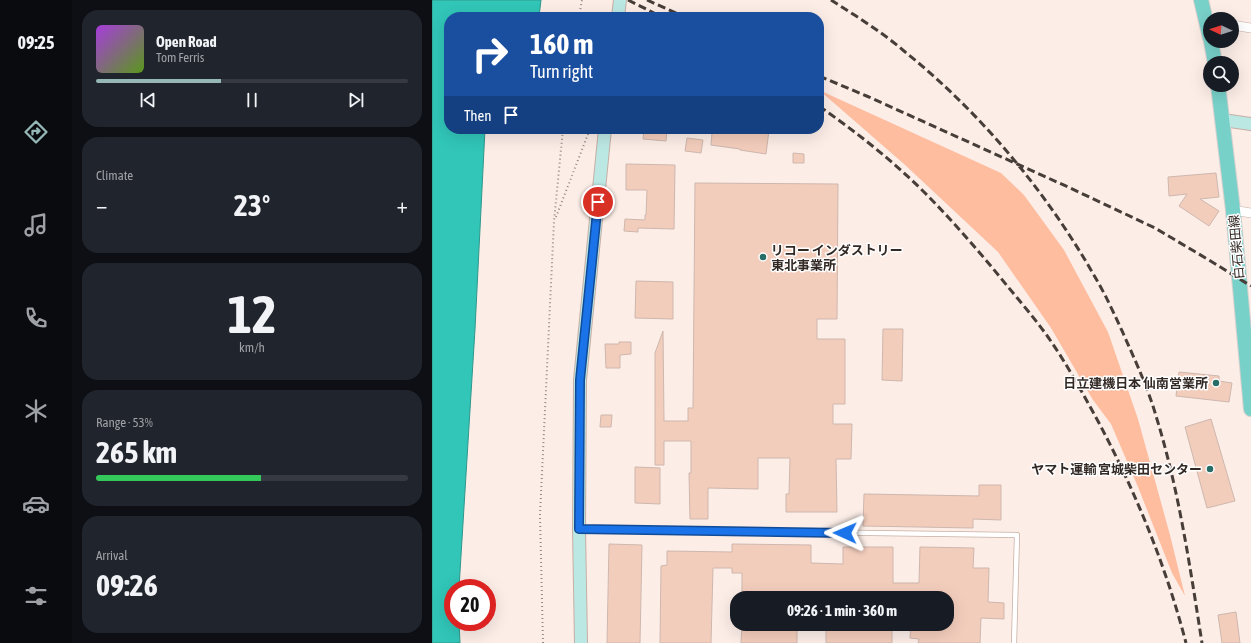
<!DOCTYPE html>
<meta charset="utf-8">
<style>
body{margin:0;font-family:"Asap Condensed","Noto Sans JP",sans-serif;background:#20242c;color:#f1f3f6;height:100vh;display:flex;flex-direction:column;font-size:15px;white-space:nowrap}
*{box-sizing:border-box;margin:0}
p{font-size:13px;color:#9ea1a6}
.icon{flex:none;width:22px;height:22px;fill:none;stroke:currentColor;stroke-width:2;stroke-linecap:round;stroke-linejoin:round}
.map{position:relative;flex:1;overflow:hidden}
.drawer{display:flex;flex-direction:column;gap:10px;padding:10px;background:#0d0f14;width:360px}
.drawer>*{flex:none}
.guide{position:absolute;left:12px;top:12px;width:380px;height:122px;border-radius:16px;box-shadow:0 4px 16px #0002;background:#1a4fa0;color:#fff;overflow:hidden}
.needle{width:26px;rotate:274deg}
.controls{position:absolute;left:771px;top:12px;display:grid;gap:8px}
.controls a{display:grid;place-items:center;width:36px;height:36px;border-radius:50%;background:#171b24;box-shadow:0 4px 16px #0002;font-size:20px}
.speed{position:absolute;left:12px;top:579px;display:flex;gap:8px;font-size:20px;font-weight:700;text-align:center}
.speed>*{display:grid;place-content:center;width:52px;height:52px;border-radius:50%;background:#171b24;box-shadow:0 4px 16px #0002;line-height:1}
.speed .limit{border:6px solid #d22;background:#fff;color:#111}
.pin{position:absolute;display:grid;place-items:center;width:34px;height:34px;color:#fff;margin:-17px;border:2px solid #fff;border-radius:50%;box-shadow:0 1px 4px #0007}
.me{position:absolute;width:44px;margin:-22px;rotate:271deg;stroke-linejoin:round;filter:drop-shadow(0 0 3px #0008)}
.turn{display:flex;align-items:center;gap:14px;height:84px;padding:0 20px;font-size:18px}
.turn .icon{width:52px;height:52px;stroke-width:2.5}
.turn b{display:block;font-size:28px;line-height:34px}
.then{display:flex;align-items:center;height:38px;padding:0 20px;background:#0003;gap:8px;font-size:15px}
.big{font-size:30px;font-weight:700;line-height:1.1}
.drawer .card{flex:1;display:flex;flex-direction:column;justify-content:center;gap:6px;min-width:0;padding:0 14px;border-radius:16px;background:#20242c}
.drawer .dial{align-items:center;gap:0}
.dial b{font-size:52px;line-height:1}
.song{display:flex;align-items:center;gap:12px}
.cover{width:48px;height:48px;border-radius:6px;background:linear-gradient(135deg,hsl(280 70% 55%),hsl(90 70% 35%))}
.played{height:4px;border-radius:2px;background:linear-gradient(90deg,#95b7b5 40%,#363941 40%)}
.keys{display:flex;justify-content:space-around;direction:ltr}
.heat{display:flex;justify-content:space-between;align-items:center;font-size:22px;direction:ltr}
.charge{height:6px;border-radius:3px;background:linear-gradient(90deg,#34c759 53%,#363941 0)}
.trip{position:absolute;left:298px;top:591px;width:224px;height:40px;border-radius:16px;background:#171b24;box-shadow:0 4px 16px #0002;font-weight:700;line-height:40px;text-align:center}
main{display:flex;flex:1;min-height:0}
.tabs{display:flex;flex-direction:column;width:72px;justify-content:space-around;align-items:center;background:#090b0e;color:#9ea1a6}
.tabs .icon{width:28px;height:28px}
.tabs .active{color:#95b7b5}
.tabs b{font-size:18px;color:#f1f3f6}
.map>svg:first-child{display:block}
.green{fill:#ffbda0}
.water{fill:#31c6b8;stroke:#31978c}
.building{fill:#f3cdbc;stroke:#ceb7ad}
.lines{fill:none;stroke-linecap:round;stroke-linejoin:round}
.lane-casing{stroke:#c6afa5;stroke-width:6}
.street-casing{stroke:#c6afa5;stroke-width:10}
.secondary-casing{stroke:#c6afa5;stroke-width:14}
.primary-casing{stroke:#d2d0cf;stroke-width:16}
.path{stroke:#948883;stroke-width:2;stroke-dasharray:1 3;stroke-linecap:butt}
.lane{stroke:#fff;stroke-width:4.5}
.street{stroke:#fff;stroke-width:9}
.secondary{stroke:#bce8e4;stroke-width:12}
.primary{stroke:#78d1c9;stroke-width:14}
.rail{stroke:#473d39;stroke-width:3;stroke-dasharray:8 4;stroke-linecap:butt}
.route-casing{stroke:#114b97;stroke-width:10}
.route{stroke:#1a73e8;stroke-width:7}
.poi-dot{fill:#256d66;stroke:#fefefe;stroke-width:1.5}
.labels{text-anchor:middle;stroke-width:3;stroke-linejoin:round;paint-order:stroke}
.street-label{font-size:13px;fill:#322925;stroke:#fefefe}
.poi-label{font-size:13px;font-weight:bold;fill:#322925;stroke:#fefefe;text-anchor:end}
</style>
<main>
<nav class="tabs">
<b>09:25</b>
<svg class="icon active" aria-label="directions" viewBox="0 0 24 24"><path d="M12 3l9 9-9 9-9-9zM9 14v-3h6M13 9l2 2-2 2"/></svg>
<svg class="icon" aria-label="music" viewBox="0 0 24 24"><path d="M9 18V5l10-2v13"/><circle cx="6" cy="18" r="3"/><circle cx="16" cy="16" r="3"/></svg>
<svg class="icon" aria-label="phone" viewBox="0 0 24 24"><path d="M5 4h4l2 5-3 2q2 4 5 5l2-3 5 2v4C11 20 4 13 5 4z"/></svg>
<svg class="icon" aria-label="climate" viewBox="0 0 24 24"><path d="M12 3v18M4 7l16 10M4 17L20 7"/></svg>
<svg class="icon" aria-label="car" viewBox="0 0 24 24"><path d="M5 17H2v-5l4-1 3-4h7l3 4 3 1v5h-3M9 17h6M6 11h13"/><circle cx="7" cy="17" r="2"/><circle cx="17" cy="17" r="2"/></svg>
<svg class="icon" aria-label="filters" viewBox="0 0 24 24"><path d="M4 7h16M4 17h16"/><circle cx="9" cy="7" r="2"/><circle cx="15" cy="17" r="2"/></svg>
</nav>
<section class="drawer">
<div class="card">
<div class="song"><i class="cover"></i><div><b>Open Road</b><p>Tom Ferris</p></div></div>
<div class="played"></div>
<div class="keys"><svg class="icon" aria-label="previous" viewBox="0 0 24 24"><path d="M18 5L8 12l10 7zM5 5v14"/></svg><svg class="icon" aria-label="pause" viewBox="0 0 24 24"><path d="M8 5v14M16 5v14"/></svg><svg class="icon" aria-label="next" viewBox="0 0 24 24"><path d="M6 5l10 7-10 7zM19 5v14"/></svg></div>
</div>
<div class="card"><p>Climate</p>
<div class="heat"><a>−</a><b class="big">23°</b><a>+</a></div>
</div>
<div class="card dial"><b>12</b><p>km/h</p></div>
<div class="card"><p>Range · 53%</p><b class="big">265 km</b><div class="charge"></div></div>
<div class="card"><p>Arrival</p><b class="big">09:26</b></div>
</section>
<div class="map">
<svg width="819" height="643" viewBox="0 0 819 643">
<rect width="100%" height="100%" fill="#fcede7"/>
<path class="green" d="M 387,90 L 569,173 L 592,195 L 632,250 L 676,332 L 706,419 L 738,535 L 753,596 L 740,573 L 706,487 L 679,424 L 661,400 L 619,328 L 566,252 L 472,164 Z"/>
<path class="water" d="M 0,0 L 109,0 L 107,17 L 17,17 L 17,129 L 53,129 L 43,329 L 27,588 L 21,588 L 21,622 L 27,622 L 28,643 L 0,643 Z"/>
<path class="building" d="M 212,129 L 235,129 L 234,141 L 211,139 Z
M 287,129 L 337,130 L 334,154 L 308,150 L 308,149 L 279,145 L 280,133 L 287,133 Z
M 255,138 L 271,140 L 269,153 L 253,151 Z
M 361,153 L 372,154 L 372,163 L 361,163 Z
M 194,164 L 243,165 L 242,229 L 206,228 L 206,232 L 192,231 L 193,219 L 213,220 L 213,215 L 214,215 L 215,190 L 194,190 Z
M 784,173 L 787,197 L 768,199 L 787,211 L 777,226 L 747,206 L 755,194 L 737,196 L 736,177 Z
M 263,183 L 406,184 L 405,319 L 385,319 L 385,339 L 413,339 L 413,404 L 401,404 L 401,424 L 420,424 L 419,459 L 404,459 L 405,512 L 354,512 L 354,494 L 357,494 L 358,458 L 326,458 L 326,489 L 276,488 L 276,519 L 258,519 L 257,473 L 259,473 L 259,441 L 232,441 L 232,465 L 223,465 L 223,353 L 231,331 L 232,421 L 256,421 L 256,408 L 261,408 Z
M 204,281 L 241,282 L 241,319 L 203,318 Z
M 451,329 L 471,329 L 470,381 L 450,380 Z
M 187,342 L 199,342 L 199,354 L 188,355 L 188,368 L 174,368 L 173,344 L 187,344 Z
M 747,372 L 787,376 L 787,381 L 800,383 L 797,402 L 744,396 Z
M 169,415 L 180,415 L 179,427 L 168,427 Z
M 779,419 L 803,501 L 775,508 L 753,427 Z
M 203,467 L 228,468 L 228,504 L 203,503 Z
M 547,485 L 569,485 L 569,520 L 541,519 L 541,528 L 431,526 L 432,494 L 547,496 Z
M 177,544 L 210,545 L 208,643 L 175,643 Z
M 300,544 L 379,545 L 379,563 L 411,564 L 411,547 L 461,547 L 461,583 L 487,583 L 488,547 L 542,548 L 541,568 L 557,568 L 556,602 L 572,603 L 572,619 L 549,618 L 548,643 L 486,643 L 487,639 L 478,638 L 479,624 L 515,624 L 515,598 L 310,598 L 310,573 L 300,573 L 300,568 L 281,568 L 279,643 L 228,643 L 229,566 L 235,565 L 235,551 L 300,552 Z
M 804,612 L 808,643 L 790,643 L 786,615 Z
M 310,624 L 365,624 L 365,643 L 309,643 Z
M 394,624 L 460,624 L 460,643 L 394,643 Z"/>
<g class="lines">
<defs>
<path id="lane" d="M 148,529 L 585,535 L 582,643"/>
<path id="street" d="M 800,25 L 819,28
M 801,210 L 819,213"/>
<path id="secondary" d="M 186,17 L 188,0
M 791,120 L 819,124
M 149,643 L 147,529 L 148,380 L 173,129"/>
<path id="primary" d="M 769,0 L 778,38
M 779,41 L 783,63
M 786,85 L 801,210 L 819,409"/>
</defs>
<use href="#lane" class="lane-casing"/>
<use href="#street" class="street-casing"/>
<use href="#secondary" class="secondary-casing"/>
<use href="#primary" class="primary-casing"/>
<path class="path" d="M 147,17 L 150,0
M 124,217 L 158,129
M 111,643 L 108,515 L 122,221 L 131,129"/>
<use href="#lane" class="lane"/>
<use href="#street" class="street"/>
<use href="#secondary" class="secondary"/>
<use href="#primary" class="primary"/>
<path class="rail" d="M 196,0 L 230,17
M 215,0 L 253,17
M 399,0 C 424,16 450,32 472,51 C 554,117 623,202 673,295 C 679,307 685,320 691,333 C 703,360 716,388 724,416 C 747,490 758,567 770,643
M 387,76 L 437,97 L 636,187 L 723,228 L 777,260 L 819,286
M 387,106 C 424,132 460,160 493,193 C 519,219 544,248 568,277 C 584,297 601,316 616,337 C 635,364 651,394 667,423 C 704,493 734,566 754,643"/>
</g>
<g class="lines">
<defs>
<path id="route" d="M 166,202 L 148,380 L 147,529 L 413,533"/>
</defs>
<use href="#route" class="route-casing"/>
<use href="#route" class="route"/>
</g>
<g class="poi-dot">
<circle cx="331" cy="257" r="4"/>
<circle cx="784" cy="383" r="4"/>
<circle cx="778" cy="469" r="4"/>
</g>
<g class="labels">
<g class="street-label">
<text transform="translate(804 247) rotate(-95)" y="5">白石柴田線</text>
</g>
<g class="poi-label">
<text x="339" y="255" text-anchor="start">リコー インダストリー<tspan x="339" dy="15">東北事業所</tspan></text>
<text x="776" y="388">日立建機日本 仙南営業所</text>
<text x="770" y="474">ヤマト運輸 宮城柴田センター</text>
</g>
</g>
</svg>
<div class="controls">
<a><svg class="needle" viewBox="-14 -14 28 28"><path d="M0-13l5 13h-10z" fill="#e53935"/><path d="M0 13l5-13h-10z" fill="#9ea1a6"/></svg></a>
<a><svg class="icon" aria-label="search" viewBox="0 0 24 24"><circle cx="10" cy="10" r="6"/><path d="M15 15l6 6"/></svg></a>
</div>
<div class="speed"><div class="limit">20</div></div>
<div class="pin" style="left:166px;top:202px;background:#d93025"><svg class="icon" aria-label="arrive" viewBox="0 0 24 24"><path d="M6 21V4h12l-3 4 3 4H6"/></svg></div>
<svg class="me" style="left:413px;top:533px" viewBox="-20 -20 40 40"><path d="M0-17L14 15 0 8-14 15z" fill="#1a73e8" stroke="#fff" stroke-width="4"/></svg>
<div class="trip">09:26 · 1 min · 360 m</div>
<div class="guide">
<div class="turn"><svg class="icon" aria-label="right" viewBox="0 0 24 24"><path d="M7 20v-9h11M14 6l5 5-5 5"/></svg><div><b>160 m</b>Turn right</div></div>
<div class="then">Then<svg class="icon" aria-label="arrive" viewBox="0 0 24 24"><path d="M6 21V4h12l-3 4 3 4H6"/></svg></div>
</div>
</div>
</main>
